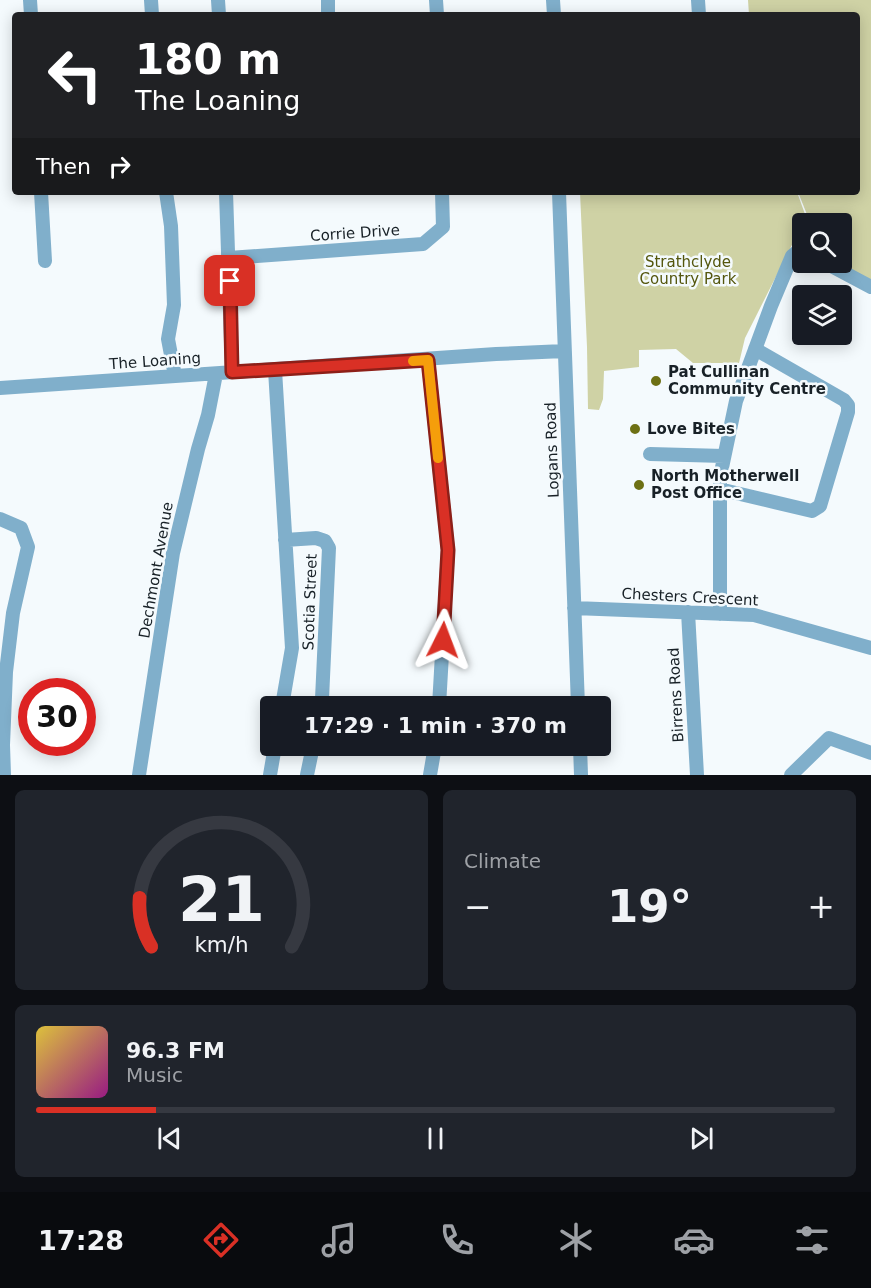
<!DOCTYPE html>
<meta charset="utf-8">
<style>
body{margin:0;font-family:"DejaVu Sans",sans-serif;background:#20242c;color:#f1f3f6;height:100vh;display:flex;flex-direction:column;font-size:22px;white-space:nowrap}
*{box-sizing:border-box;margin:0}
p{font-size:20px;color:#9ea1a6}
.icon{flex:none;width:33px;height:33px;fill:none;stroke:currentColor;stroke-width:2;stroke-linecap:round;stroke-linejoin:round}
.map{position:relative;height:775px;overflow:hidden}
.drawer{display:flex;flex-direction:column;gap:15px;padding:15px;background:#0d0f14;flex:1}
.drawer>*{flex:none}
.top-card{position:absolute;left:12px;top:12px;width:848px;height:183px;border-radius:6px;box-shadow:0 3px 15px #0003;background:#202124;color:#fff;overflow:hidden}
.tools{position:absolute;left:792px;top:213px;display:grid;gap:12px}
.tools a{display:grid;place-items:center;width:60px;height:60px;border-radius:6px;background:#171b24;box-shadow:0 3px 15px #0003;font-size:30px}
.speed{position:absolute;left:18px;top:678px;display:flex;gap:12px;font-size:30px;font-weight:700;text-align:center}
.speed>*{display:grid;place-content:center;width:78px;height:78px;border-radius:50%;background:#171b24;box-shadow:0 3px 15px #0003;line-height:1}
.speed .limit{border:9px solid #d22;background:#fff;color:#111}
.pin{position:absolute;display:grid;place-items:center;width:51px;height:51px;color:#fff;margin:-26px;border-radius:12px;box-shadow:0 3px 9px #0006}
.me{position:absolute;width:66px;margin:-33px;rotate:3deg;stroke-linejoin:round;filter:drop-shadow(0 0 4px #0008)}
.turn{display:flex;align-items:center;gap:21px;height:126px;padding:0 24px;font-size:27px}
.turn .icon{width:78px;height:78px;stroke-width:2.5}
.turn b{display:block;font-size:42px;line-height:51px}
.then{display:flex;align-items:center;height:57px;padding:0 24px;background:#0003;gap:12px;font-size:22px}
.big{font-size:45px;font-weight:600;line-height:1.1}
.drawer .widget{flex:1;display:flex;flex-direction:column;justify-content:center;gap:9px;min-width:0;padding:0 21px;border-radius:9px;background:#20242c}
.drawer .dial{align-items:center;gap:0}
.dial svg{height:156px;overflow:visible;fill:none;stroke:#363941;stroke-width:7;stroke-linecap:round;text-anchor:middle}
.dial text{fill:#f1f3f6;stroke:none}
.song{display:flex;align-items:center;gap:18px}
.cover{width:72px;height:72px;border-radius:9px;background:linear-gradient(135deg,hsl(50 70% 55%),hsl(310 70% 35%))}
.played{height:6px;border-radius:3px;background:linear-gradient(90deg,#d93025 15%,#363941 15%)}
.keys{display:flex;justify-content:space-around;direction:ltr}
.heat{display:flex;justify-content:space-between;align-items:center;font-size:33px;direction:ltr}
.drawer .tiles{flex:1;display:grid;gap:15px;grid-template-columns:1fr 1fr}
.widget:last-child{grid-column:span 2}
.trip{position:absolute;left:260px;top:696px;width:351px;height:60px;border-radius:6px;background:#171b24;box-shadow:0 3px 15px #0003;font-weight:600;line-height:60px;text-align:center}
.tab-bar{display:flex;height:96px;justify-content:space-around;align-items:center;background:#090b0e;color:#9ea1a6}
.tab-bar .icon{width:42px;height:42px}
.tab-bar .current{color:#d93025}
.tab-bar b{font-size:27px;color:#f1f3f6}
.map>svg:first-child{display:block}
.green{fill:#cfd2a5}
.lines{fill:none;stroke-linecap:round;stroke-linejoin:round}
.minor{stroke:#80afcb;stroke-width:14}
.route-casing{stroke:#8d1f18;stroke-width:15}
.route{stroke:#d93025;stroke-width:10}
.slow{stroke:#f59e0b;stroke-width:10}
.poi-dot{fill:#6d7014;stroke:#f4fafd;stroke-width:2}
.labels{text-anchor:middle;stroke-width:5;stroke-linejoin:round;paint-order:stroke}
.street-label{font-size:15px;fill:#182127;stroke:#f4fafd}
.park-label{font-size:15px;fill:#54560d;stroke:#f4fafd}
.poi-label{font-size:15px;font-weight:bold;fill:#182127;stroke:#f4fafd;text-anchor:start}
</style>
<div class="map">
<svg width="871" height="775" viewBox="0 0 871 775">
<rect width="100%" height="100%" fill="#f4fafd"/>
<path class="green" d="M 748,0 L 871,0 L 871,283 L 833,263 L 842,262 L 842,224 L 805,223 L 808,217 L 798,192 L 856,192 L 856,15 L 749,15 Z
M 580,192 L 797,192 L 806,217 L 745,338 L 739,363 L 693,363 L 676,349 L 639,350 L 639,367 L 604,371 L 603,399 L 599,410 L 588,409 L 587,347 Z"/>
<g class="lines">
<path class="minor" d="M 30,0 L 31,15
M 151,0 L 152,15
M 218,0 L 219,15
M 328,0 L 328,15
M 436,0 L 437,15
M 553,0 L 554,15
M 698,0 L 699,15
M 41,192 L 45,261
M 166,192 L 171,226 L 174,305 L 168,339 L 175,376
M 226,192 L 232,372
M 559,192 L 578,706
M 229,258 L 423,244 L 443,227 L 442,192
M 824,262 L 871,287
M 428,360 L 448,550 L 439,706
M 275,370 L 292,648 L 282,706
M 0,388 L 496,354 L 564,351
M 650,454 L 724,456
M 719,489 L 812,511 L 820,506 L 848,412 L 848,405 L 844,400 L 755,349
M 0,519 L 21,528 L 28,547 L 13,613 L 6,672 L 3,745 L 4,775
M 285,540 L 316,538 L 325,541 L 329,548 L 322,699 L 321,706
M 574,608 L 754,615 L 871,648
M 688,612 L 697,775
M 720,614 L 720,477 L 736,401 L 771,306 L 792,256 L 799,250 L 802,252
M 580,746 L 581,775
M 139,775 L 173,553 L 198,449 L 208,415 L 216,374
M 270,775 L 275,746
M 307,775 L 313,746
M 430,775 L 435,746
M 791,775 L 829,738 L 871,753"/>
</g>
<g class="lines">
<defs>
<path id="route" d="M 230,281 L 232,372 L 428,360 L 448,550 L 443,640"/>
</defs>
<use href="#route" class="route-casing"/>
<use href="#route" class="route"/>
<path class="slow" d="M 413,361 L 428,360 L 438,458"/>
</g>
<g class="poi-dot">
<circle cx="656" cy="381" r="6"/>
<circle cx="635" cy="429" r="6"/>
<circle cx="639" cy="485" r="6"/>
</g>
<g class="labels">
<g class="street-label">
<text transform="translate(355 233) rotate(-4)" y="5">Corrie Drive</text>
<text transform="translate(155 361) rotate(-4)" y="5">The Loaning</text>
<text transform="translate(552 450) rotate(-92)" y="5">Logans Road</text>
<text transform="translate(156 570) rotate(-80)" y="5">Dechmont Avenue</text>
<text transform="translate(690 597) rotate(3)" y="5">Chesters Crescent</text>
<text transform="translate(310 602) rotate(-88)" y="5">Scotia Street</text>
<text transform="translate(676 695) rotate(-93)" y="5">Birrens Road</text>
</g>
<g class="park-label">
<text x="688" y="267">Strathclyde<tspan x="688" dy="17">Country Park</tspan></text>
</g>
<g class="poi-label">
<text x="668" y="377">Pat Cullinan<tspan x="668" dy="17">Community Centre</tspan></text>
<text x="647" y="434">Love Bites</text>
<text x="651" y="481">North Motherwell<tspan x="651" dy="17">Post Office</tspan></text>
</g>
</g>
</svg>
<div class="tools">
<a><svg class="icon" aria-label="search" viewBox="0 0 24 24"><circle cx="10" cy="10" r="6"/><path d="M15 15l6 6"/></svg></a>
<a><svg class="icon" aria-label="layers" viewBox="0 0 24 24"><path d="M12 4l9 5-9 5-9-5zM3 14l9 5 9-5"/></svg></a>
</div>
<div class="speed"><div class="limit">30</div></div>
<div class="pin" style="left:230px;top:281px;background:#d93025"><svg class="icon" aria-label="arrive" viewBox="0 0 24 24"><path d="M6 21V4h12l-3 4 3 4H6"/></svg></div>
<svg class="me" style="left:443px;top:640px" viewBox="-20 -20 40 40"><path d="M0-17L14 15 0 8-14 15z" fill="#d93025" stroke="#fff" stroke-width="4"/></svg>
<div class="trip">17:29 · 1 min · 370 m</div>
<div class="top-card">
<div class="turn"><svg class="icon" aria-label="left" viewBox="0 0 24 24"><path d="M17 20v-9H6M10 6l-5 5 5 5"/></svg><div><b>180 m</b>The Loaning</div></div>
<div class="then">Then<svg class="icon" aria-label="right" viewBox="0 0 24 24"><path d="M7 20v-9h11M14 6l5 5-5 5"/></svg></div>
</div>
</div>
<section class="drawer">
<div class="tiles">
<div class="widget dial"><svg viewBox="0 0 100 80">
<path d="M14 69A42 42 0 1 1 86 69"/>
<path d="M14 69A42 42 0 0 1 8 44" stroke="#d93025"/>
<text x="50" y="56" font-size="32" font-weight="700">21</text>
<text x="50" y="72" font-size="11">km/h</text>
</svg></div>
<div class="widget"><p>Climate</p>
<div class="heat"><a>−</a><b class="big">19°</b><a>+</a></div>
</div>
<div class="widget">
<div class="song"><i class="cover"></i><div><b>96.3 FM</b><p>Music</p></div></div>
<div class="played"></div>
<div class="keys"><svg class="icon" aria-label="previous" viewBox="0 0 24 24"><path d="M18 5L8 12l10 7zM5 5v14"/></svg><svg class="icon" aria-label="pause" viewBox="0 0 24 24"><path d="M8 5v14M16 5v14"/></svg><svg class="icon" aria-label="next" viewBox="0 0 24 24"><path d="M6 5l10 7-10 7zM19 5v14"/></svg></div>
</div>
</div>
</section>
<nav class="tab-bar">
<b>17:28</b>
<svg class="icon current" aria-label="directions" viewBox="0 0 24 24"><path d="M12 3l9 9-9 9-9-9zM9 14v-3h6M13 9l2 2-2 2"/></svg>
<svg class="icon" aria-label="music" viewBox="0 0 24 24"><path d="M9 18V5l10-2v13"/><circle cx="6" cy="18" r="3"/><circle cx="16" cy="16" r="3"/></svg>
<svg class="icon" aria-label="phone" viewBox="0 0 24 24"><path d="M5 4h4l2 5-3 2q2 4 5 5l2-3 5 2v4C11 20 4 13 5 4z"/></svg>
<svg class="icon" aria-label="climate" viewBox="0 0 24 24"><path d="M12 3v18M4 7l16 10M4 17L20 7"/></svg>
<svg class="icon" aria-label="car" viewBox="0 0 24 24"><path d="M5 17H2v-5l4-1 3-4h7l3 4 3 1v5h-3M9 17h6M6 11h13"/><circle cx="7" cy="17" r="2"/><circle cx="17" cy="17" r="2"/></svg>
<svg class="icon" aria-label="filters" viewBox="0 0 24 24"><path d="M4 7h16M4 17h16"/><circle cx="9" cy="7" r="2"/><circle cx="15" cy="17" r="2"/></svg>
</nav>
